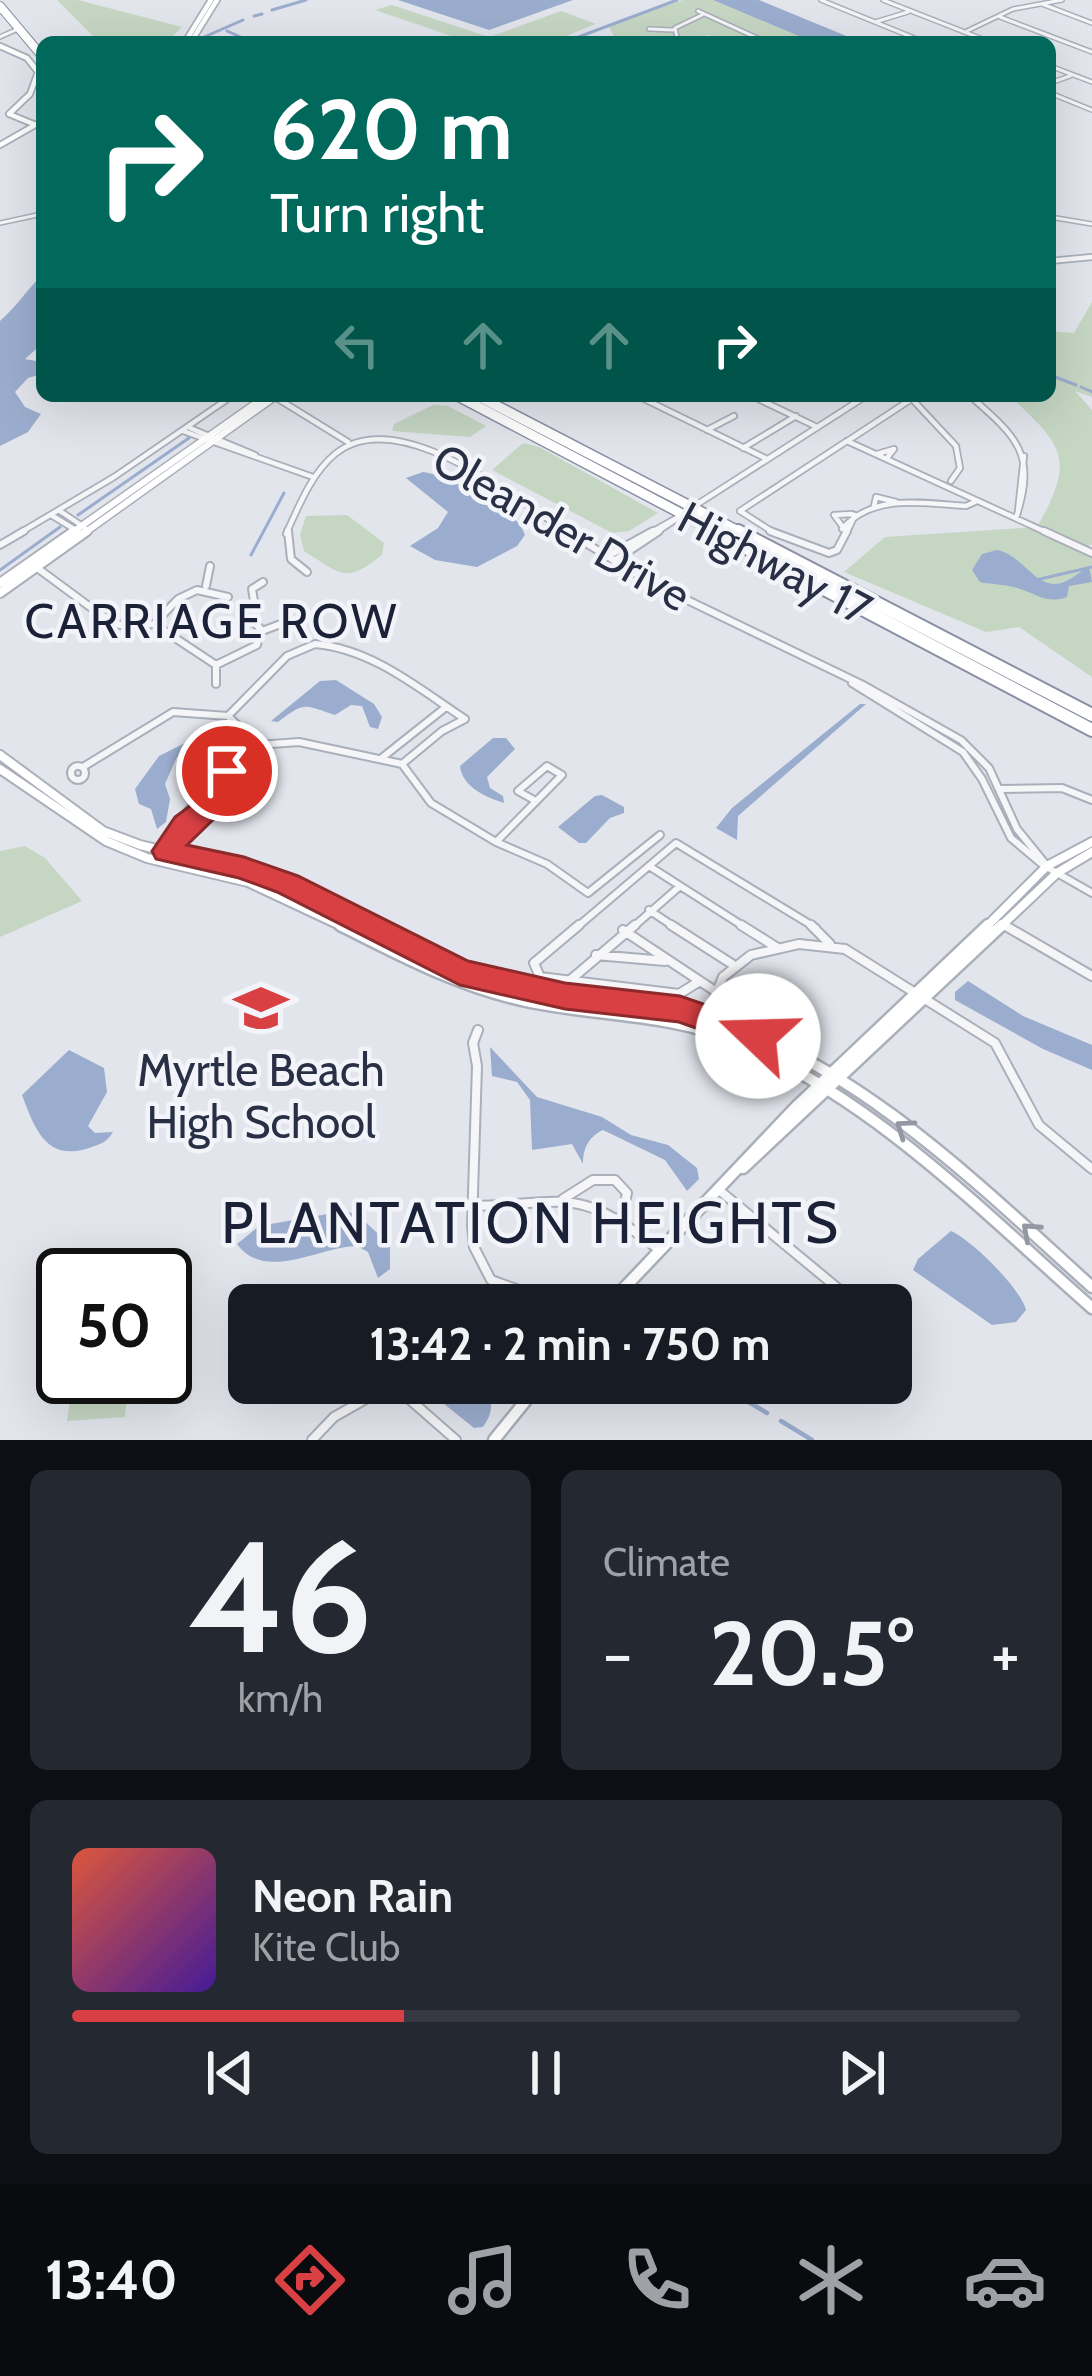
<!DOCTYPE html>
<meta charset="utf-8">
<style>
body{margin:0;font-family:Cabin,sans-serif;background:#242831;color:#f1f3f6;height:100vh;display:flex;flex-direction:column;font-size:45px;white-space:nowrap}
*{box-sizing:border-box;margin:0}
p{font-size:39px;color:#9ea1a6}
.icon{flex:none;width:66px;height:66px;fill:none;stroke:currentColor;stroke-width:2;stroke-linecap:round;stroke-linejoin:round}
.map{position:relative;height:1440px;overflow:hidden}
.side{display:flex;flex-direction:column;gap:30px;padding:30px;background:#0d0f14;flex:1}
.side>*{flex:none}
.top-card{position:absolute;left:36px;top:36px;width:1020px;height:366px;border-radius:18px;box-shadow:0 12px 48px #0002;background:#00695c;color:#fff;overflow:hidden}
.speed{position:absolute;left:36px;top:1248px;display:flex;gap:24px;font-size:60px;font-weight:700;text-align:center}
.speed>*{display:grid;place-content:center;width:156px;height:156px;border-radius:50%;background:#171b24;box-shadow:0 12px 48px #0002;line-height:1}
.speed .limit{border:6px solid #111;border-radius:18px;background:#fff;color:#111}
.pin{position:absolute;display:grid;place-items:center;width:102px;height:102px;color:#fff;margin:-51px;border:6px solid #fff;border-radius:50%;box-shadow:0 3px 12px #0007}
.me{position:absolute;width:132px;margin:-66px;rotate:291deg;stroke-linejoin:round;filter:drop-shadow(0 0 9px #0008)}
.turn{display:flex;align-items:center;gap:42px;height:252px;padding:0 36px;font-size:54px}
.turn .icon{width:156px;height:156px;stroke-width:2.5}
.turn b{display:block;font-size:84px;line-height:102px}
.lanes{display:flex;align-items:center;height:114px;padding:0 36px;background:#0003;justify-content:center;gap:60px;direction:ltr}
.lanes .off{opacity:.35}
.big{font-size:90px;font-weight:700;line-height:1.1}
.side .widget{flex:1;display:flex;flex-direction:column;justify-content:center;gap:18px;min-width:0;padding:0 42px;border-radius:18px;background:#242831}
.side .dial{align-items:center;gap:0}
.dial b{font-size:156px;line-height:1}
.song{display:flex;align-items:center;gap:36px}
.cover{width:144px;height:144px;border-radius:18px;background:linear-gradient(135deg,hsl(10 70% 55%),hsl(260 70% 35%))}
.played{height:12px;border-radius:6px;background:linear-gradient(90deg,#d84043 35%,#363941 35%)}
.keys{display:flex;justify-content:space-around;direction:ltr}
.heat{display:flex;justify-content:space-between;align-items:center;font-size:66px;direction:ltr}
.side .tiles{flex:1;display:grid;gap:30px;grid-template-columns:1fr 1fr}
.widget:last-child{grid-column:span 2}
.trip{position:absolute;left:228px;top:1284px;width:684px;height:120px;border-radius:18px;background:#171b24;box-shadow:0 12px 48px #0002;font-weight:700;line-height:120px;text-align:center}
.dock{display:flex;height:192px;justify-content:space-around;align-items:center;background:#090b0e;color:#9ea1a6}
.dock .icon{width:84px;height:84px}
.dock .on{color:#d84043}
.dock b{font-size:54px;color:#f1f3f6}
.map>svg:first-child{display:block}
.green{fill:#c5d6c3}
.water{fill:#9badce}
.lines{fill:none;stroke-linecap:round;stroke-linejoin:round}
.stream-far1{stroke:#9badce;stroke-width:3}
.stream{stroke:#9badce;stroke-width:4.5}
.street-tunnel{stroke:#bdc1cb;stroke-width:6;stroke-dasharray:6 3;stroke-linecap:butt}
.street-far3-casing{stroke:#aaafba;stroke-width:6}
.street-far2-casing{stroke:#aaafba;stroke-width:8}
.street-far1-casing{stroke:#aaafba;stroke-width:10}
.street-casing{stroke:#aaafba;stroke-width:12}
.secondary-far3-casing{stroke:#aaafba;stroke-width:8}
.secondary-far2-casing{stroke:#aaafba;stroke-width:9}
.secondary-far1-casing{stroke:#aaafba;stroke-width:12}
.secondary-casing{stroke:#aaafba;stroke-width:15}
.highway-far2-casing{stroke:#8990a3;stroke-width:10}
.highway-far1-casing{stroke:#8990a3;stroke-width:12}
.highway-casing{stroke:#8990a3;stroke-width:16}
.street-far3{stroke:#f6f6f9;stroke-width:3}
.street-far2{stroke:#f6f6f9;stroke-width:4.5}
.street-far1{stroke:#f6f6f9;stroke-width:6}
.street{stroke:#f6f6f9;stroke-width:8}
.secondary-far3{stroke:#fff;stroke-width:4.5}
.secondary-far2{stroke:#fff;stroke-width:6}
.secondary-far1{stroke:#fff;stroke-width:8}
.secondary{stroke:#fff;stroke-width:10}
.highway-far2{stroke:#fff;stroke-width:8}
.highway-far1{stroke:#fff;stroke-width:9}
.highway{stroke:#fff;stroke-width:12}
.oneway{stroke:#9498a2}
.route{fill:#d84043;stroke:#8c2a2c;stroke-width:3}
.labels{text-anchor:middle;stroke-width:9;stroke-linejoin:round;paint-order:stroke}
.street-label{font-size:45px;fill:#293045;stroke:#f2f4f9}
.poi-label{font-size:45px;fill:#293045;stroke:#f2f4f9}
.neighbourhood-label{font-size:48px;letter-spacing:3px;fill:#1b2136;stroke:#f2f4f9}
.near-neighbourhood-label{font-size:57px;letter-spacing:3px;fill:#1b2136;stroke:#f2f4f9}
</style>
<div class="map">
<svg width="1092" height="1440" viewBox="0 0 1092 1440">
<rect width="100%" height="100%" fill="#e2e5ec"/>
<path class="green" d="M 57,0 L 78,0 L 182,27 L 167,42 L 99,42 Z
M 683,0 L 713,0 L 813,42 L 714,42 L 710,35 L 617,42 L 608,25 Z
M 392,5 L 489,37 L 561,11 L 596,24 C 579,30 559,41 540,42 C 515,44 486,33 463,40 L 375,10 Z
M 1092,302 L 1092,397 L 1075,391 L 1092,410 L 1092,544 L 1084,549 L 1092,553 L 1092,677 L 1019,627 L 986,632 L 844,572 L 885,537 L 1037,527 C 1077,458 1062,445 1010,396 L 1050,396 L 1050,331 L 1074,333 Z
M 433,405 L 448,406 L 486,426 L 470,437 L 392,431 L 394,424 Z
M 523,443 L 539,447 L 658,513 L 629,531 L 612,533 L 492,470 Z
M 347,515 L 384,543 L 382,555 C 344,585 342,574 304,551 L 300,535 L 306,516 Z
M 25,846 L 45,858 L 82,901 L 0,937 L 0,851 Z
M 128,1388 L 125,1417 L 67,1421 L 71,1392 Z"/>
<path class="water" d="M 398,0 L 573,0 L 489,30 Z
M 713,0 L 759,0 L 861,42 L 813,42 Z
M 42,275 L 42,344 L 25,359 L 42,362 L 42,374 L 28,378 L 15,392 L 25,407 L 41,414 L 28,432 L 0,446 L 0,321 C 18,305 26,291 42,275 Z
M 423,472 C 453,477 514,504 525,535 L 517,546 L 477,567 L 435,560 L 410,546 L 438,528 L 448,512 L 406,478 Z
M 997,550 C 1024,555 1037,593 1064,582 C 1072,579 1081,571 1089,566 L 1092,582 L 1069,586 L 1067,597 C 1047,604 1039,595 1020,589 C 1008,584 993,585 980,582 L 972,570 L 982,554 Z
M 336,680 L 374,704 L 382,717 L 378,729 L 370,727 L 362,706 L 351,705 L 335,715 C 305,706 307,700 278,722 L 271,721 L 320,681 Z
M 860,704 L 866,704 L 738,816 L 737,840 L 716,828 L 732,808 Z
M 493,738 L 506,738 L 515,749 L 487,777 L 490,788 L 503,796 L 504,803 C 486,797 462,787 460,766 Z
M 189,741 L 193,754 L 177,757 L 165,784 L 170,799 L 166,822 L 157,829 L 151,809 L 139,804 L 135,789 L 159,756 Z
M 602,795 L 624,807 L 624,813 L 610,818 L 586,843 L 579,843 L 558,827 L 595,796 Z
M 968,981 L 1023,1016 L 1092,1045 L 1092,1070 L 1043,1049 L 955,1000 L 955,992 Z
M 490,1047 L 537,1097 L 602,1117 L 631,1135 L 668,1145 L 697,1168 L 699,1179 L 687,1191 L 665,1160 L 603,1130 C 588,1137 583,1149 583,1164 L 572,1144 L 532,1150 L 530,1100 L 517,1082 L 492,1076 Z
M 69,1050 L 104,1068 L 107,1092 L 88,1126 L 95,1133 L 113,1132 C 106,1143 101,1144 89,1148 C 47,1162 35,1130 22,1095 Z
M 345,1211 L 358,1215 L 390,1245 L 390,1269 L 378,1278 L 368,1252 L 357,1246 C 321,1246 265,1283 237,1244 L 259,1226 Z
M 951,1231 C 972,1240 1021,1289 1026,1310 L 1016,1322 L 992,1325 L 913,1270 L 918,1259 Z
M 418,1383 L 485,1383 C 493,1399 494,1412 483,1427 L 474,1428 Z"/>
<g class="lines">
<path class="stream-far1" d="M 272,10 L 306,0
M 254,16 L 262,14
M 227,31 L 252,42
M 202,38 L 243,20
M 565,42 L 677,0
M 1050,375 L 1076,385
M 1081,387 L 1092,392
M 78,515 L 189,438
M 251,555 L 284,493
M 0,570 L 60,527
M 1036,580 L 1092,567"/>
<path class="stream" d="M 716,1383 L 767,1413
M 781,1421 L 812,1440"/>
<path class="street-tunnel" d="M 193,810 L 196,806
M 199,811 L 202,807"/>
<defs>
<path id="street-far3" d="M 821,0 L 924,42
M 883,0 L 990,42
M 1042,4 L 1092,23
M 698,11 L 766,42
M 1000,17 L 1092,52
M 875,22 L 908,12
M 649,29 L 673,30
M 967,31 L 1013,9 L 1062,0
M 0,37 L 18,29
M 678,42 L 675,28 L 702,15
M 1050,66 L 1092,82
M 1050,83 L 1070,76
M 1050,93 L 1092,110
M 1050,217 L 1092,224
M 0,223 L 42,214"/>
<path id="street-far2" d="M 1050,261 L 1092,257
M 638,396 L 767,459
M 752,396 L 817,427
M 970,396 C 1017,437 1037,454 1016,518
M 275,397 L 348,442
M 912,399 L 956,446 L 960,468 L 951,481
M 190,428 L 255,455
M 707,430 L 734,416
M 183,431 L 313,477
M 849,440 L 916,396
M 847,441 L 1050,534
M 743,448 L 796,416
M 877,454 L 894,449 L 887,458
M 874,506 L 876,497 L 896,502
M 693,507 L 866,396
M 60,511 L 84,527
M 1018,511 L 1024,456
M 51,515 L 79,532
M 842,529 C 873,493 924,503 966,506 L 977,501
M 845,530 L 834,515 L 852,514
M 18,534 L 114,477 L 232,396
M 286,534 C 299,506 311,474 335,454 C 398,402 515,500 571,534
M 648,534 L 682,515
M 654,534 L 678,518
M 776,534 L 740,511 L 847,441
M 846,534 L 855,515"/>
<path id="street-far1" d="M 288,531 L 291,559 L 307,572
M 566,531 L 648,581 L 865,686 L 961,740 L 989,768 L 1017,829 L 1047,866
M 770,531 L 829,553 L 837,550 L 847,531
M 1044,531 L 1092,553
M 0,545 L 24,531
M 606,557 L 653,531
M 614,561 L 659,531
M 36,567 L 101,615 L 120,625 L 154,624 L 216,665 L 257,645 L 260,628 L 241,612 L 254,601 L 252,589 L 263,582
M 206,586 L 210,566
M 154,624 L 178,599 L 197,590 L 228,597
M 262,631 L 286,622
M 315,644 C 372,649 418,688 465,719 L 442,731 L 402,764 L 299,742 L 258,745 L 228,716 L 287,656 Z
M 216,665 L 216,684
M 852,683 L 963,752 L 982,779 L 1011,838 L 1043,865 L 1092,893
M 383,757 L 446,707
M 402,764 L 431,803 L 496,842
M71 773a7 7 0 1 1 14 0a7 7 0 1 1-14 0Z
M 83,767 L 173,712 L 228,716
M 1001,789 L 1062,788 L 1092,800
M 219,793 L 216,785 L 251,739
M 534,800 L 518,791 L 547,766 L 562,775 L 496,842 L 547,864 L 588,893 L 660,835
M 190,820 L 187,812 L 195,802 L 254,779 L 258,745
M 160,862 L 185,825 L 205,812 L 212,798
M 649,866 L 746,928
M 649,910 L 676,928
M 1004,925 L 1009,928
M 576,928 L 676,843 L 816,928
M 632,928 L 679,887"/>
<path id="street" d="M 579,925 L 534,963 L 540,977 L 679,994 L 700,981
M 671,925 L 732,964
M 741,925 L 776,947
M 811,925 L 830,944
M 1004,925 L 1092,976
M 623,930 L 715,991
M 596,955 L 665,961
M 568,982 L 635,925
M 707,1016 L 723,977 L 751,955 L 799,944 L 845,949 L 995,1043 L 1039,1125 L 1092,1169
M 478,1030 L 473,1043 L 477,1066 L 472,1225 L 474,1247 L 491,1280 L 516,1289
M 719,1190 L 858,1305
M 563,1199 L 593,1180 L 615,1180 L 627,1193 L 621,1221
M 473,1206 C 567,1204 578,1185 658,1249
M 312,1440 L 334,1417 L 392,1384 L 456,1440"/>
<path id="secondary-far3" d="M 185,42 L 211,0
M 191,42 L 217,0
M 0,46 L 27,58 L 38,72 L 30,94 L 9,114 L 36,125
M 0,145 L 42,121"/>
<path id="secondary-far2" d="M 70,534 L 266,396
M 83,534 L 276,396"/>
<path id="secondary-far1" d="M 0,583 L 74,531
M 0,593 L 87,531
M 0,755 L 103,831 L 140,845 L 266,876 L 371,928
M 0,769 L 106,841 L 147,858 L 248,882 L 346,928
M 985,928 L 1047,866 L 1092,842
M 999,928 L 1057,873 L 1092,852"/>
<path id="secondary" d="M 340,925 C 399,955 460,987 526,1001 C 595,1016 667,1013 733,1040 C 872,1097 982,1211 1092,1308
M 365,925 C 417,952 468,977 526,988 C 585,1000 647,999 706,1017 C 856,1062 979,1185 1092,1287
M 743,1168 L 1002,925
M 608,1305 L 796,1107 L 988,925
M 494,1440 L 540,1383"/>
<path id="highway-far2" d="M 0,6 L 42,56"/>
<path id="highway-far1" d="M 458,396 L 720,534
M 478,396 L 744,534"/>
<path id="highway" d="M 714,531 L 1092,730
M 738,531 L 1092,715"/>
</defs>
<use href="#street-far3" class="street-far3-casing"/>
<use href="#street-far2" class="street-far2-casing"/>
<use href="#street-far1" class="street-far1-casing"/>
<use href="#street" class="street-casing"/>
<use href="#secondary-far3" class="secondary-far3-casing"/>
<use href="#secondary-far2" class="secondary-far2-casing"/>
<use href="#secondary-far1" class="secondary-far1-casing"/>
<use href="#secondary" class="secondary-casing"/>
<use href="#highway-far2" class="highway-far2-casing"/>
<use href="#highway-far1" class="highway-far1-casing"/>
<use href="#highway" class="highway-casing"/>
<use href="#street-far3" class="street-far3"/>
<use href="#street-far2" class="street-far2"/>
<use href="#street-far1" class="street-far1"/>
<use href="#street" class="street"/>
<use href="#secondary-far3" class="secondary-far3"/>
<use href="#secondary-far2" class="secondary-far2"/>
<use href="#secondary-far1" class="secondary-far1"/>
<use href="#secondary" class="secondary"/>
<use href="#highway-far2" class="highway-far2"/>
<use href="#highway-far1" class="highway-far1"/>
<use href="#highway" class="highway"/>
</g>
<defs><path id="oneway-chevron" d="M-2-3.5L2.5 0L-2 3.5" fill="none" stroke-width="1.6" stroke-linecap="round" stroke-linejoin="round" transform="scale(3)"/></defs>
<g class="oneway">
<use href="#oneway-chevron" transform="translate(904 1128) rotate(-145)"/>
<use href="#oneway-chevron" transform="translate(1030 1231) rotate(-138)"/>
</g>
<path class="route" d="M 227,761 L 242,771 L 231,786 L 234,793 L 221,812 L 187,845 L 244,857 L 298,876 L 468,961 L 565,983 L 680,996 L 770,1027 L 774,1036 L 770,1046 L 758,1050 L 679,1022 L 565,1009 L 460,985 L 277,892 L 239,878 L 156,859 L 152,851 L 175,817 L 201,798 L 202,785 L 217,764 Z"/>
<defs>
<symbol id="school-bare" viewBox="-9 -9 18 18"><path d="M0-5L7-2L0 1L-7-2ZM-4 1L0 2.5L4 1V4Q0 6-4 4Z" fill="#d84043" stroke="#f2f4f9" stroke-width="2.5" paint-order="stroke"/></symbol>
</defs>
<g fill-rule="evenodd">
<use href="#school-bare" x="223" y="970" width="76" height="76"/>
</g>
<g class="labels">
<g class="street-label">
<text transform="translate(562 527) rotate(30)" y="16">Oleander Drive</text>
<text transform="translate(775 563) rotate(28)" y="16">Highway 17</text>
</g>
<g class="poi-label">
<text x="261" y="1086">Myrtle Beach<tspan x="261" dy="52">High School</tspan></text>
</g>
<g class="neighbourhood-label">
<text x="212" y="638">CARRIAGE ROW</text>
</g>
<g class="near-neighbourhood-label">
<text x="531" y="1243">PLANTATION HEIGHTS</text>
</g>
</g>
</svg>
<div class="speed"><div class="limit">50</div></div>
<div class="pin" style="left:227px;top:771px;background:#d93025"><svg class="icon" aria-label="arrive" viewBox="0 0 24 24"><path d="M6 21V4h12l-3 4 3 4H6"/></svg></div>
<svg class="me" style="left:758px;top:1036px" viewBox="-20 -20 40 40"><circle r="19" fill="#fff"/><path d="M0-13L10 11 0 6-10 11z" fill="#d84043"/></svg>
<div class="trip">13:42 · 2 min · 750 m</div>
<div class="top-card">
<div class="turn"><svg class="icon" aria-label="right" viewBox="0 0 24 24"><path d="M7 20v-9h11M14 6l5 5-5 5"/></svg><div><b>620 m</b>Turn right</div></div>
<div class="lanes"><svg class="icon off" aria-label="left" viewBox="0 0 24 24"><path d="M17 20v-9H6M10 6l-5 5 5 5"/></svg><svg class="icon off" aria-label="ahead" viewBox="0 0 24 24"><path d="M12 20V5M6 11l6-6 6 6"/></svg><svg class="icon off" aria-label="ahead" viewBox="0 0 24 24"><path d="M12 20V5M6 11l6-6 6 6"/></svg><svg class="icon" aria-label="right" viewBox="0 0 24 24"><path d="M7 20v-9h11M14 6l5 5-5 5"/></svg></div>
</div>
</div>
<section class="side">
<div class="tiles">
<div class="widget dial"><b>46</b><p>km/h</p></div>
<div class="widget"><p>Climate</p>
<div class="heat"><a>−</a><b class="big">20.5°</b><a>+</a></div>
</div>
<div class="widget">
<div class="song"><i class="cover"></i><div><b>Neon Rain</b><p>Kite Club</p></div></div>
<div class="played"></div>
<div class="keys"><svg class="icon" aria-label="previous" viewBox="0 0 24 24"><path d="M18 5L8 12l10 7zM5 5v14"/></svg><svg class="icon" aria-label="pause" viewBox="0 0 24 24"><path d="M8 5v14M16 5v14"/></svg><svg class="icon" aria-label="next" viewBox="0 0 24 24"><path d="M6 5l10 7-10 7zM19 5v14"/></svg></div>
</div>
</div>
</section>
<nav class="dock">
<b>13:40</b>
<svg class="icon on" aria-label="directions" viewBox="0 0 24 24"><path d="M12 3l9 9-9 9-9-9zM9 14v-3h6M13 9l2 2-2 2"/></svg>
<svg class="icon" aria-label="music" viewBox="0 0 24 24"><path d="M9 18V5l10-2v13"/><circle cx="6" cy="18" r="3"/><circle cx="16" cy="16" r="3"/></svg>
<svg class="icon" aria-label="phone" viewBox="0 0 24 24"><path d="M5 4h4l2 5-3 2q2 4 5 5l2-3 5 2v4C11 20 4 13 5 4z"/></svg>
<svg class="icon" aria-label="climate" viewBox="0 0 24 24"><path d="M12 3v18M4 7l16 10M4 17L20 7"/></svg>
<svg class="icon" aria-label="car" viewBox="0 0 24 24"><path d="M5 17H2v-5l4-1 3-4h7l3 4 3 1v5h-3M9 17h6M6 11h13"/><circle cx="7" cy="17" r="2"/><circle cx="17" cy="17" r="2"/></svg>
</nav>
